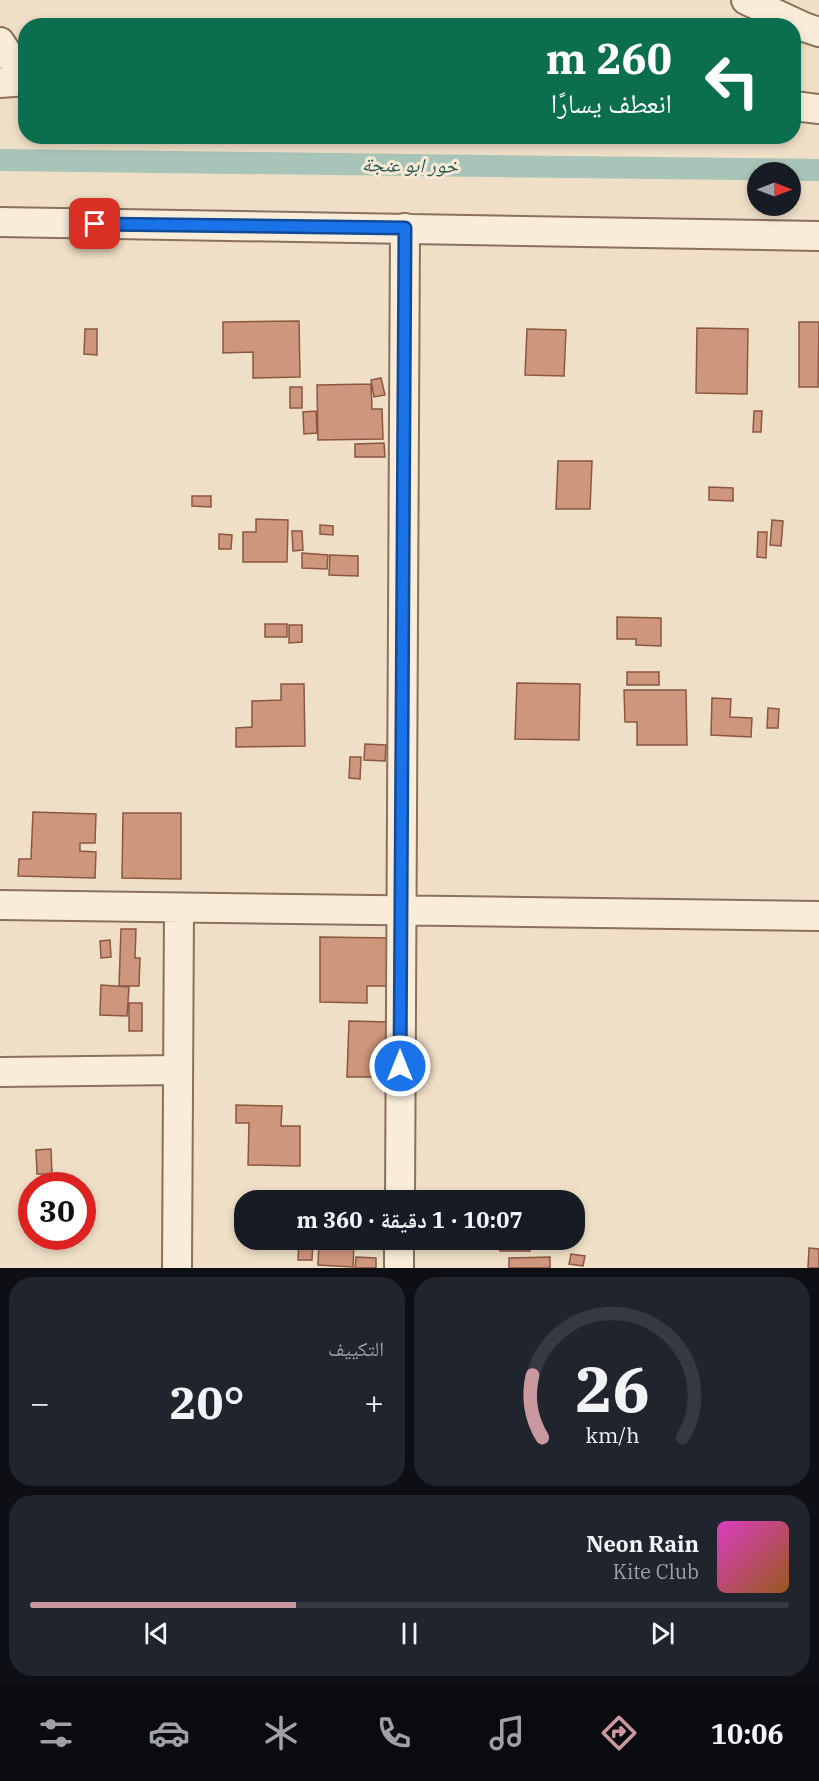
<!DOCTYPE html>
<html lang="ar">
<meta charset="utf-8">
<style>
body{margin:0;font-family:"IBM Plex Serif","Noto Naskh Arabic",serif;background:#20242c;color:#f1f3f6;direction:rtl;height:100vh;display:flex;flex-direction:column;font-size:22px;white-space:nowrap}
*{box-sizing:border-box;margin:0}
p{font-size:20px;color:#9ea1a6}
.icon{flex:none;width:33px;height:33px;fill:none;stroke:currentColor;stroke-width:2;stroke-linecap:round;stroke-linejoin:round}
.map{position:relative;height:1268px;overflow:hidden;direction:ltr}
.drawer{display:flex;flex-direction:column;gap:9px;padding:9px;background:#0d0f14;flex:1}
.drawer>*{flex:none}
.hud{position:absolute;left:18px;top:18px;width:783px;height:126px;border-radius:24px;box-shadow:0 3px 9px #0003;direction:rtl;background:#0b6e4f;color:#fff;overflow:hidden}
.needle{width:39px;rotate:90deg}
.fabs{position:absolute;left:747px;top:162px;display:grid;gap:12px}
.fabs a{display:grid;place-items:center;width:54px;height:54px;border-radius:50%;background:#171b24;box-shadow:0 3px 9px #0003;font-size:30px}
.speed{position:absolute;left:18px;top:1172px;display:flex;gap:12px;font-size:30px;font-weight:700;text-align:center}
.speed>*{display:grid;place-content:center;width:78px;height:78px;border-radius:50%;background:#171b24;box-shadow:0 3px 9px #0003;line-height:1}
.speed .limit{border:9px solid #d22;background:#fff;color:#111}
.pin{position:absolute;display:grid;place-items:center;width:51px;height:51px;color:#fff;margin:-26px;border-radius:12px;box-shadow:0 3px 9px #0006}
.me{position:absolute;width:66px;margin:-33px;rotate:0deg;stroke-linejoin:round;filter:drop-shadow(0 0 4px #0008)}
.turn{display:flex;align-items:center;gap:21px;height:126px;padding:0 30px;font-size:27px}
.turn .icon{width:78px;height:78px;stroke-width:2.5}
.turn b{display:block;font-size:42px;line-height:51px}
.big{font-size:45px;font-weight:800;line-height:1.1}
.drawer .card{flex:1;display:flex;flex-direction:column;justify-content:center;gap:9px;min-width:0;padding:0 21px;border-radius:24px;background:#20242c}
.drawer .dial{align-items:center;gap:0}
.dial svg{height:156px;overflow:visible;fill:none;stroke:#363941;stroke-width:7;stroke-linecap:round;text-anchor:middle}
.dial text{fill:#f1f3f6;stroke:none}
.song{display:flex;align-items:center;gap:18px}
.cover{width:72px;height:72px;border-radius:9px;background:linear-gradient(135deg,hsl(310 70% 55%),hsl(30 70% 35%))}
.played{height:6px;border-radius:3px;background:linear-gradient(90deg,#ca99a0 35%,#363941 35%)}
.keys{display:flex;justify-content:space-around;direction:ltr}
.heat{display:flex;justify-content:space-between;align-items:center;font-size:33px;direction:ltr}
.drawer .tiles{flex:1;display:grid;gap:9px;grid-template-columns:1fr 1fr}
.card:last-child{grid-column:span 2}
.trip{position:absolute;left:234px;top:1190px;width:351px;height:60px;border-radius:24px;background:#171b24;box-shadow:0 3px 9px #0003;font-weight:800;line-height:60px;text-align:center;direction:rtl}
.tabs{display:flex;height:96px;justify-content:space-around;align-items:center;background:#090b0e;color:#9ea1a6}
.tabs .icon{width:42px;height:42px}
.tabs .on{color:#ca99a0}
.tabs b{font-size:27px;color:#f1f3f6}
.map>svg:first-child{display:block}
.lines{fill:none;stroke-linecap:round;stroke-linejoin:round}
.canal{stroke:#a8c3b8;stroke-width:22}
.building{fill:#ce967c;stroke:#8b5741;stroke-width:1.5}
.minor-casing{stroke:#8b705b;stroke-width:32}
.minor{stroke:#f9edda;stroke-width:28}
.route-casing{stroke:#114b97;stroke-width:15}
.route{stroke:#1a73e8;stroke-width:10}
.labels{text-anchor:middle;stroke-width:6;stroke-linejoin:round;paint-order:stroke}
.water-label{font-size:20px;font-style:italic;fill:#2e5b54;stroke:#f6ead6}
</style>
<div class="map">
<svg width="819" height="1268" viewBox="0 0 819 1268">
<rect width="100%" height="100%" fill="#efdfc6"/>
<g class="lines">
<path class="canal" d="M 0,160 L 819,170"/>
</g>
<path class="building" d="M 299,321 L 300,377 L 253,378 L 253,352 L 223,353 L 223,322 Z
M 799,322 L 819,322 L 818,387 L 799,387 Z
M 697,328 L 748,329 L 747,394 L 696,393 Z
M 85,329 L 97,329 L 97,355 L 84,354 Z
M 527,329 L 566,330 L 564,376 L 525,375 Z
M 381,378 L 385,395 L 374,397 L 371,380 Z
M 371,384 L 372,409 L 382,409 L 383,439 L 318,440 L 317,385 Z
M 290,387 L 302,387 L 302,408 L 290,408 Z
M 316,411 L 317,433 L 304,434 L 303,412 Z
M 754,411 L 762,411 L 761,432 L 753,432 Z
M 384,443 L 385,457 L 355,457 L 355,444 Z
M 558,461 L 592,461 L 590,509 L 556,509 Z
M 709,487 L 733,488 L 733,501 L 709,500 Z
M 192,496 L 211,496 L 211,507 L 192,506 Z
M 256,519 L 288,520 L 287,562 L 243,562 L 243,532 L 256,532 Z
M 772,520 L 783,521 L 781,546 L 770,545 Z
M 320,525 L 333,526 L 333,535 L 320,534 Z
M 292,531 L 302,531 L 303,550 L 293,551 Z
M 758,532 L 767,532 L 766,558 L 757,557 Z
M 219,534 L 232,535 L 231,549 L 219,549 Z
M 302,553 L 328,555 L 327,569 L 302,568 Z
M 330,555 L 358,556 L 358,576 L 329,575 Z
M 617,617 L 661,618 L 661,646 L 636,645 L 636,639 L 617,639 Z
M 265,624 L 287,624 L 287,637 L 265,637 Z
M 289,625 L 302,625 L 302,642 L 289,643 Z
M 627,672 L 659,672 L 659,685 L 627,685 Z
M 517,683 L 580,684 L 579,740 L 515,739 Z
M 281,684 L 304,684 L 305,746 L 236,747 L 236,728 L 252,727 L 252,701 L 281,700 Z
M 624,690 L 686,690 L 687,745 L 637,745 L 637,722 L 625,722 Z
M 712,698 L 731,699 L 730,717 L 752,718 L 751,737 L 711,735 Z
M 768,708 L 779,709 L 778,728 L 767,728 Z
M 365,744 L 386,745 L 385,761 L 364,760 Z
M 350,757 L 361,757 L 360,779 L 349,778 Z
M 33,812 L 96,814 L 95,843 L 80,843 L 80,851 L 96,852 L 95,878 L 18,876 L 19,859 L 31,859 Z
M 123,813 L 181,813 L 181,879 L 122,878 Z
M 121,929 L 136,929 L 135,958 L 140,958 L 139,986 L 119,986 Z
M 320,937 L 391,938 L 390,986 L 367,986 L 367,1003 L 320,1002 Z
M 110,940 L 111,957 L 101,958 L 100,941 Z
M 101,985 L 129,987 L 127,1016 L 100,1015 Z
M 129,1003 L 142,1003 L 142,1031 L 129,1031 Z
M 349,1021 L 389,1022 L 387,1061 L 376,1061 L 376,1077 L 347,1077 Z
M 236,1105 L 282,1106 L 281,1126 L 300,1126 L 300,1166 L 248,1165 L 249,1123 L 236,1123 Z
M 51,1149 L 52,1174 L 37,1174 L 36,1150 Z
M 299,1239 L 313,1239 L 312,1260 L 298,1260 Z
M 500,1239 L 530,1239 L 530,1251 L 500,1251 Z
M 319,1240 L 354,1242 L 353,1267 L 318,1265 Z
M 809,1248 L 819,1249 L 819,1268 L 808,1268 Z
M 571,1254 L 585,1256 L 583,1266 L 569,1264 Z
M 356,1257 L 376,1258 L 376,1268 L 355,1268 Z
M 550,1257 L 550,1268 L 509,1268 L 509,1258 Z"/>
<g class="lines">
<defs>
<path id="minor" d="M 746,0 L 804,27 L 819,32
M 0,42 L 11,59 L 26,69
M 0,83 L 26,81
M 794,106 L 819,109
M 0,222 L 819,236
M 0,905 L 819,916
M 0,1072 L 178,1070
M 400,1200 L 405,228
M 177,1268 L 179,908
M 399,1268 L 399,1239"/>
</defs>
<use href="#minor" class="minor-casing"/>
<use href="#minor" class="minor"/>
</g>
<g class="lines">
<defs>
<path id="route" d="M 95,224 L 405,228 L 400,1066"/>
</defs>
<use href="#route" class="route-casing"/>
<use href="#route" class="route"/>
</g>
<g class="labels">
<g class="water-label">
<text transform="translate(410 165) rotate(1)" y="7">خور ابو عنجة</text>
</g>
</g>
</svg>
<div class="fabs">
<a><svg class="needle" viewBox="-14 -14 28 28"><path d="M0-13l5 13h-10z" fill="#e53935"/><path d="M0 13l5-13h-10z" fill="#9ea1a6"/></svg></a>
</div>
<div class="speed"><div class="limit">30</div></div>
<div class="pin" style="left:95px;top:224px;background:#d93025"><svg class="icon" aria-label="arrive" viewBox="0 0 24 24"><path d="M6 21V4h12l-3 4 3 4H6"/></svg></div>
<svg class="me" style="left:400px;top:1066px" viewBox="-20 -20 40 40"><circle r="17" fill="#1a73e8" stroke="#fff" stroke-width="3"/><path d="M0-11L8 9 0 5-8 9z" fill="#fff"/></svg>
<div class="trip">10:07 · 1 دقيقة · 360 m</div>
<div class="hud">
<div class="turn"><svg class="icon" aria-label="left" viewBox="0 0 24 24"><path d="M17 20v-9H6M10 6l-5 5 5 5"/></svg><div><b>260 m</b>انعطف يسارًا</div></div>
</div>
</div>
<section class="drawer">
<div class="tiles">
<div class="card dial"><svg viewBox="0 0 100 80">
<path d="M14 69A42 42 0 1 1 86 69"/>
<path d="M14 69A42 42 0 0 1 9 37" stroke="#ca99a0"/>
<text x="50" y="56" font-size="32" font-weight="700">26</text>
<text x="50" y="72" font-size="11">km/h</text>
</svg></div>
<div class="card"><p>التكييف</p>
<div class="heat"><a>−</a><b class="big">20°</b><a>+</a></div>
</div>
<div class="card">
<div class="song"><i class="cover"></i><div><b>Neon Rain</b><p>Kite Club</p></div></div>
<div class="played"></div>
<div class="keys"><svg class="icon" aria-label="previous" viewBox="0 0 24 24"><path d="M18 5L8 12l10 7zM5 5v14"/></svg><svg class="icon" aria-label="pause" viewBox="0 0 24 24"><path d="M8 5v14M16 5v14"/></svg><svg class="icon" aria-label="next" viewBox="0 0 24 24"><path d="M6 5l10 7-10 7zM19 5v14"/></svg></div>
</div>
</div>
</section>
<nav class="tabs">
<b>10:06</b>
<svg class="icon on" aria-label="directions" viewBox="0 0 24 24"><path d="M12 3l9 9-9 9-9-9zM9 14v-3h6M13 9l2 2-2 2"/></svg>
<svg class="icon" aria-label="music" viewBox="0 0 24 24"><path d="M9 18V5l10-2v13"/><circle cx="6" cy="18" r="3"/><circle cx="16" cy="16" r="3"/></svg>
<svg class="icon" aria-label="phone" viewBox="0 0 24 24"><path d="M5 4h4l2 5-3 2q2 4 5 5l2-3 5 2v4C11 20 4 13 5 4z"/></svg>
<svg class="icon" aria-label="climate" viewBox="0 0 24 24"><path d="M12 3v18M4 7l16 10M4 17L20 7"/></svg>
<svg class="icon" aria-label="car" viewBox="0 0 24 24"><path d="M5 17H2v-5l4-1 3-4h7l3 4 3 1v5h-3M9 17h6M6 11h13"/><circle cx="7" cy="17" r="2"/><circle cx="17" cy="17" r="2"/></svg>
<svg class="icon" aria-label="filters" viewBox="0 0 24 24"><path d="M4 7h16M4 17h16"/><circle cx="9" cy="7" r="2"/><circle cx="15" cy="17" r="2"/></svg>
</nav>
